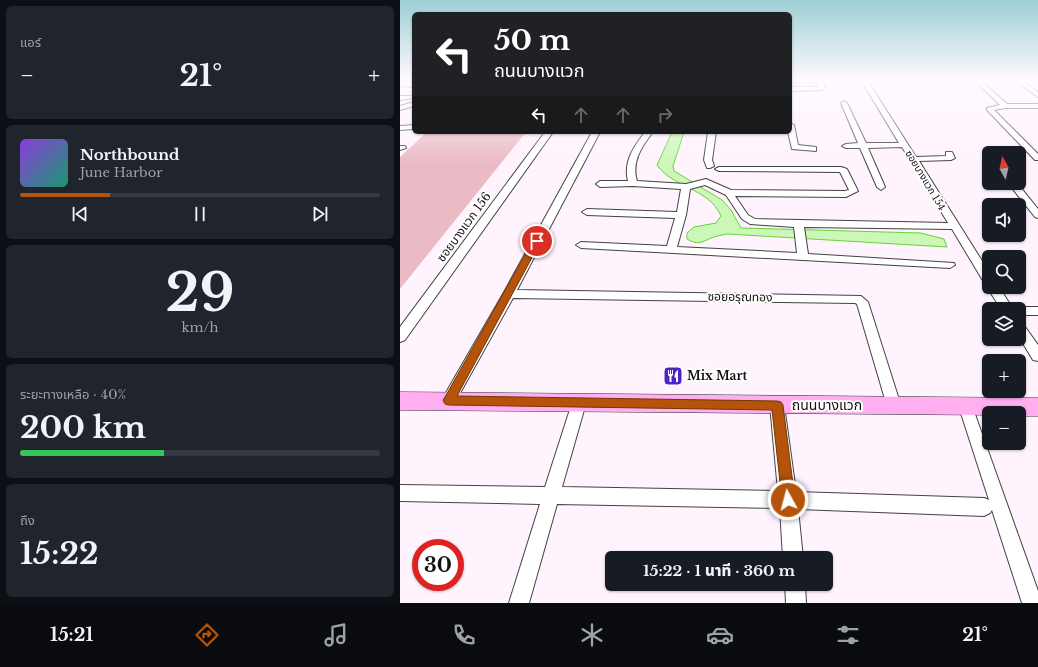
<!DOCTYPE html>
<html lang="th">
<meta charset="utf-8">
<style>
body{margin:0;font-family:"Libre Baskerville","Noto Sans Thai",serif;background:#20242c;color:#f1f3f6;height:100vh;display:flex;flex-direction:column;font-size:15px;white-space:nowrap}
*{box-sizing:border-box;margin:0}
p{font-size:13px;color:#9ea1a6}
.icon{flex:none;width:22px;height:22px;fill:none;stroke:currentColor;stroke-width:2;stroke-linecap:round;stroke-linejoin:round}
.map{position:relative;flex:1;overflow:hidden}
.drawer{display:flex;flex-direction:column;gap:6px;padding:6px;background:#0d0f14;width:400px}
.drawer>*{flex:none}
.banner{position:absolute;left:12px;top:12px;width:380px;height:122px;border-radius:6px;box-shadow:0 1px 3px #0004;background:#202124;color:#fff;overflow:hidden}
.needle{width:26px;rotate:352deg}
.buttons{position:absolute;left:582px;top:146px;display:grid;gap:8px}
.buttons a{display:grid;place-items:center;width:44px;height:44px;border-radius:6px;background:#171b24;box-shadow:0 1px 3px #0004;font-size:20px}
.speed{position:absolute;left:12px;top:539px;display:flex;gap:8px;font-size:20px;font-weight:700;text-align:center}
.speed>*{display:grid;place-content:center;width:52px;height:52px;border-radius:50%;background:#171b24;box-shadow:0 1px 3px #0004;line-height:1}
.speed .limit{border:6px solid #d22;background:#fff;color:#111}
.pin{position:absolute;display:grid;place-items:center;width:34px;height:34px;color:#fff;margin:-17px;border:2px solid #fff;border-radius:50%;box-shadow:0 1px 4px #0007}
.me{position:absolute;width:44px;margin:-22px;rotate:353deg;stroke-linejoin:round;filter:drop-shadow(0 0 3px #0008)}
.turn{display:flex;align-items:center;gap:14px;height:84px;padding:0 16px;font-size:18px}
.turn .icon{width:52px;height:52px;stroke-width:2.5}
.turn b{display:block;font-size:28px;line-height:34px}
.lanes{display:flex;align-items:center;height:38px;padding:0 16px;background:#0003;justify-content:center;gap:20px;direction:ltr}
.lanes .off{opacity:.35}
.big{font-size:30px;font-weight:800;line-height:1.1}
.drawer .widget{flex:1;display:flex;flex-direction:column;justify-content:center;gap:6px;min-width:0;padding:0 14px;border-radius:6px;background:#20242c}
.drawer .dial{align-items:center;gap:0}
.dial b{font-size:52px;line-height:1}
.song{display:flex;align-items:center;gap:12px}
.cover{width:48px;height:48px;border-radius:6px;background:linear-gradient(135deg,hsl(270 70% 55%),hsl(160 70% 35%))}
.played{height:4px;border-radius:2px;background:linear-gradient(90deg,#b45309 25%,#363941 25%)}
.keys{display:flex;justify-content:space-around;direction:ltr}
.heat{display:flex;justify-content:space-between;align-items:center;font-size:22px;direction:ltr}
.charge{height:6px;border-radius:3px;background:linear-gradient(90deg,#34c759 40%,#363941 0)}
.trip{position:absolute;left:205px;top:551px;width:228px;height:40px;border-radius:6px;background:#171b24;box-shadow:0 1px 3px #0004;font-weight:800;line-height:40px;text-align:center}
.dock{display:flex;height:64px;justify-content:space-around;align-items:center;background:#090b0e;color:#9ea1a6}
.dock .icon{width:28px;height:28px}
.dock .active{color:#b45309}
.dock b{font-size:18px;color:#f1f3f6}
main{display:flex;flex:1;min-height:0}
.map>svg:first-child{display:block}
.green{fill:#ebbbc5}
.water{fill:#cbf8b7;stroke:#68d13c}
.lines{fill:none;stroke-linecap:round;stroke-linejoin:round}
.street-casing{stroke:#434343;stroke-width:2}
.secondary-casing{stroke:#323232;stroke-width:1}
.street{fill:#fff;fill-rule:evenodd}
.secondary{fill:#ffaeef;fill-rule:evenodd}
.route{fill:#b45309;stroke:#753606}
.labels{text-anchor:middle;stroke-width:4;stroke-linejoin:round;paint-order:stroke}
.far-street-label{font-size:10px;fill:#101010;stroke:#fff}
.street-label{font-size:12px;fill:#101010;stroke:#fff}
.poi-label{font-size:12px;font-weight:bold;fill:#101010;stroke:#fff;text-anchor:start}
.near-street-label{font-size:14px;fill:#101010;stroke:#fff}
</style>
<main>
<section class="drawer">
<div class="widget"><p>แอร์</p>
<div class="heat"><a>−</a><b class="big">21°</b><a>+</a></div>
</div>
<div class="widget">
<div class="song"><i class="cover"></i><div><b>Northbound</b><p>June Harbor</p></div></div>
<div class="played"></div>
<div class="keys"><svg class="icon" aria-label="previous" viewBox="0 0 24 24"><path d="M18 5L8 12l10 7zM5 5v14"/></svg><svg class="icon" aria-label="pause" viewBox="0 0 24 24"><path d="M8 5v14M16 5v14"/></svg><svg class="icon" aria-label="next" viewBox="0 0 24 24"><path d="M6 5l10 7-10 7zM19 5v14"/></svg></div>
</div>
<div class="widget dial"><b>29</b><p>km/h</p></div>
<div class="widget"><p>ระยะทางเหลือ · 40%</p><b class="big">200 km</b><div class="charge"></div></div>
<div class="widget"><p>ถึง</p><b class="big">15:22</b></div>
</section>
<div class="map">
<svg width="638" height="603" viewBox="0 0 638 603">
<rect width="100%" height="100%" fill="#fff3fe"/>
<path class="green" d="M 27,132 L 126,132 L 0,289 L 0,157 Z"/>
<path class="water" d="M 272,132 L 284,132 L 273,166 L 274,171 L 322,200 L 331,210 L 341,228 L 521,233 L 544,239 L 547,247 L 327,234 C 322,235 316,236 311,238 C 301,243 297,245 287,239 L 287,233 L 294,227 L 316,223 L 321,216 C 309,188 273,188 257,165 Z"/>
<g class="lines">
<defs>
<path id="street" d="M 416,80 L 422,80 L 425,86 L 422,90 L 390,91 L 390,87 L 418,87 Z
M 461,80 L 467,80 L 516,157 L 546,156 L 546,152 L 552,152 L 555,158 L 551,160 L 519,161 L 589,272 L 589,287 L 599,287 L 613,309 L 601,309 L 587,287 L 589,285 L 585,284 L 552,229 L 404,227 L 408,254 L 554,263 L 555,265 L 550,268 L 181,248 L 176,245 L 181,242 L 267,246 L 275,218 L 187,215 L 182,212 L 187,209 L 277,212 L 281,189 L 233,186 L 200,187 L 196,184 L 200,181 L 228,181 C 223,162 234,146 245,132 L 253,132 C 242,146 231,162 237,181 L 286,184 L 306,179 L 331,190 L 445,191 L 449,190 L 440,172 L 319,171 L 315,169 L 319,167 L 441,167 L 447,169 L 458,191 L 446,197 L 335,196 L 348,215 L 355,219 L 548,223 L 502,147 L 468,148 L 485,187 L 481,190 L 477,187 L 460,148 L 446,148 L 442,146 L 446,144 L 458,143 L 441,103 L 444,101 L 447,103 L 466,143 L 499,143 ZM 305,185 L 326,195 L 342,219 L 350,224 L 394,227 L 397,253 L 277,247 L 286,215 L 290,189 Z
M 574,80 L 580,80 L 607,104 L 638,104 L 638,108 L 605,108 L 594,110 L 638,154 L 638,160 L 635,160 L 587,110 L 587,108 L 600,105 Z
M 615,80 L 621,80 L 638,92 L 638,97 Z
M 0,82 L 14,83 L 14,87 L 0,86 Z
M 0,96 L 14,96 L 14,98 L 0,100 Z
M 14,102 L 14,106 L 0,110 L 0,106 Z
M 390,123 L 394,125 L 398,145 L 416,147 L 416,151 L 392,149 L 388,132 L 390,132 Z
M 14,125 L 14,129 L 0,130 L 0,126 Z
M 145,132 L 153,132 L 5,340 L 0,342 L 0,327 Z
M 192,132 L 200,132 L 117,290 L 461,296 L 468,302 L 501,406 L 499,410 L 494,412 L 489,410 L 487,406 L 457,304 L 455,303 L 113,298 L 54,404 L 49,406 L 44,404 L 42,400 L 44,396 L 103,294 Z
M 308,132 L 316,132 L 312,160 L 314,166 L 310,168 L 307,168 L 304,160 Z
M 0,146 L 5,146 L 6,148 L 0,150 Z
M 608,183 L 617,183 L 638,209 L 638,218 L 635,217 Z
M 619,307 L 638,307 L 638,315 L 619,315 L 619,309 L 614,309 Z
M 619,322 L 623,324 L 638,345 L 638,361 L 633,360 L 619,337 Z
M 179,397 L 184,399 L 186,403 L 162,487 L 378,491 L 370,405 L 372,401 L 377,399 L 382,401 L 384,405 L 396,492 L 584,498 L 589,500 L 559,407 L 561,403 L 566,401 L 571,403 L 638,591 L 638,603 L 622,603 L 592,510 L 590,513 L 584,516 L 398,509 L 403,558 L 383,558 L 380,508 L 157,504 L 129,603 L 109,603 L 140,504 L 0,501 L 0,485 L 145,487 L 172,403 L 174,399 Z
M 385,584 L 405,584 L 406,603 L 386,603 Z"/>
<path id="secondary" d="M 0,392 L 638,398 L 638,416 L 619,416 L 619,413 L 589,413 L 589,415 L 0,410 Z"/>
</defs>
<use href="#street" class="street-casing"/>
<use href="#secondary" class="secondary-casing"/>
<use href="#street" class="street"/>
<use href="#secondary" class="secondary"/>
</g>
<linearGradient id="sky" x2="0" y2="1"><stop stop-color="#9ccfd4"/><stop offset="0.49" stop-color="#fffaff"/><stop offset="1" stop-color="#fffaff" stop-opacity="0"/></linearGradient>
<rect width="638" height="164" fill="url(#sky)"/>
<path class="route" d="M 134,239 L 140,239 L 141,241 L 57,396 L 377,401 L 381,402 L 383,405 L 395,500 L 393,504 L 388,506 L 384,504 L 382,500 L 372,410 L 49,405 L 45,404 L 43,400 L 45,397 Z"/>
<defs>
<symbol id="restaurant-square" viewBox="-11 -11 22 22"><rect x="-9" y="-9" width="18" height="18" rx="4" fill="#4d23c5" stroke="#fff"/><path d="M-5-6h1v4h1v-4h1v4h1v-4h1v5L-1.5 .5V6h-2V.5L-5-1ZM5-6V6H3V1.5H1.5Q1.5-4 5-6Z" fill="#fff"/></symbol>
</defs>
<g fill-rule="evenodd">
<use href="#restaurant-square" x="262" y="365" width="22" height="22"/>
</g>
<g class="labels">
<g class="far-street-label">
<text transform="translate(526 180) rotate(59)" y="4">ซอยบางแวก 154</text>
</g>
<g class="street-label">
<text transform="translate(64 227) rotate(-54)" y="4">ซอยบางแวก 156</text>
<text transform="translate(340 297) rotate(1)" y="4">ซอยอรุณทอง</text>
</g>
<g class="poi-label">
<text x="287" y="380">Mix Mart</text>
</g>
<g class="near-street-label">
<text x="427" y="410">ถนนบางแวก</text>
</g>
</g>
</svg>
<div class="buttons">
<a><svg class="needle" viewBox="-14 -14 28 28"><path d="M0-13l5 13h-10z" fill="#e53935"/><path d="M0 13l5-13h-10z" fill="#9ea1a6"/></svg></a>
<a><svg class="icon" aria-label="sound" viewBox="0 0 24 24"><path d="M4 9h4l5-4v14l-5-4H4zM17 9q2 3 0 6"/></svg></a>
<a><svg class="icon" aria-label="search" viewBox="0 0 24 24"><circle cx="10" cy="10" r="6"/><path d="M15 15l6 6"/></svg></a>
<a><svg class="icon" aria-label="layers" viewBox="0 0 24 24"><path d="M12 4l9 5-9 5-9-5zM3 14l9 5 9-5"/></svg></a>
<a>+</a>
<a>−</a>
</div>
<div class="speed"><div class="limit">30</div></div>
<div class="pin" style="left:137px;top:241px;background:#d93025"><svg class="icon" aria-label="arrive" viewBox="0 0 24 24"><path d="M6 21V4h12l-3 4 3 4H6"/></svg></div>
<svg class="me" style="left:388px;top:500px" viewBox="-20 -20 40 40"><circle r="17" fill="#b45309" stroke="#fff" stroke-width="3"/><path d="M0-11L8 9 0 5-8 9z" fill="#fff"/></svg>
<div class="trip">15:22 · 1 นาที · 360 m</div>
<div class="banner">
<div class="turn"><svg class="icon" aria-label="left" viewBox="0 0 24 24"><path d="M17 20v-9H6M10 6l-5 5 5 5"/></svg><div><b>50 m</b>ถนนบางแวก</div></div>
<div class="lanes"><svg class="icon" aria-label="left" viewBox="0 0 24 24"><path d="M17 20v-9H6M10 6l-5 5 5 5"/></svg><svg class="icon off" aria-label="ahead" viewBox="0 0 24 24"><path d="M12 20V5M6 11l6-6 6 6"/></svg><svg class="icon off" aria-label="ahead" viewBox="0 0 24 24"><path d="M12 20V5M6 11l6-6 6 6"/></svg><svg class="icon off" aria-label="right" viewBox="0 0 24 24"><path d="M7 20v-9h11M14 6l5 5-5 5"/></svg></div>
</div>
</div>
</main>
<nav class="dock">
<b>15:21</b>
<svg class="icon active" aria-label="directions" viewBox="0 0 24 24"><path d="M12 3l9 9-9 9-9-9zM9 14v-3h6M13 9l2 2-2 2"/></svg>
<svg class="icon" aria-label="music" viewBox="0 0 24 24"><path d="M9 18V5l10-2v13"/><circle cx="6" cy="18" r="3"/><circle cx="16" cy="16" r="3"/></svg>
<svg class="icon" aria-label="phone" viewBox="0 0 24 24"><path d="M5 4h4l2 5-3 2q2 4 5 5l2-3 5 2v4C11 20 4 13 5 4z"/></svg>
<svg class="icon" aria-label="climate" viewBox="0 0 24 24"><path d="M12 3v18M4 7l16 10M4 17L20 7"/></svg>
<svg class="icon" aria-label="car" viewBox="0 0 24 24"><path d="M5 17H2v-5l4-1 3-4h7l3 4 3 1v5h-3M9 17h6M6 11h13"/><circle cx="7" cy="17" r="2"/><circle cx="17" cy="17" r="2"/></svg>
<svg class="icon" aria-label="filters" viewBox="0 0 24 24"><path d="M4 7h16M4 17h16"/><circle cx="9" cy="7" r="2"/><circle cx="15" cy="17" r="2"/></svg>
<b>21°</b>
</nav>
